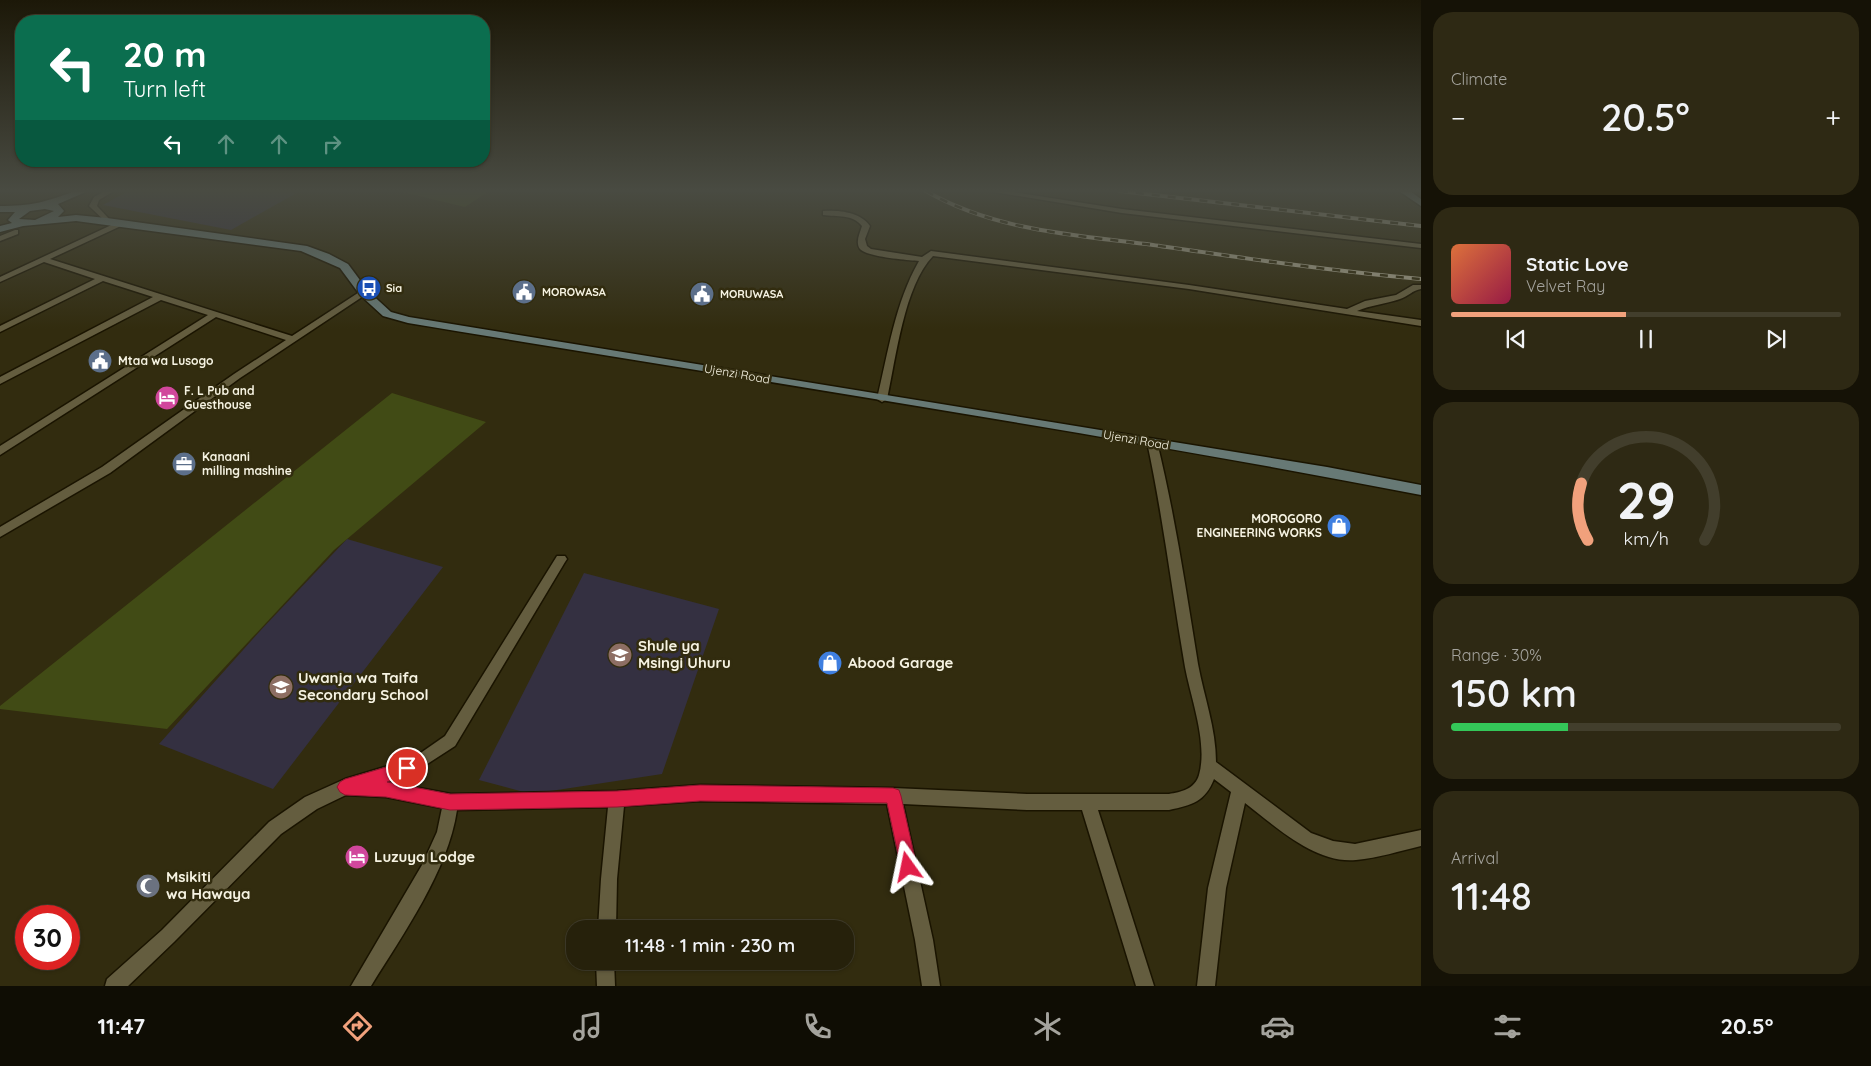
<!DOCTYPE html>
<meta charset="utf-8">
<style>
body{margin:0;font-family:Quicksand,sans-serif;background:#2e2914;color:#f1f3f6;height:100vh;display:flex;flex-direction:column;font-size:19px;white-space:nowrap}
*{box-sizing:border-box;margin:0}
p{font-size:16px;color:#a4a39d}
.icon{flex:none;width:28px;height:28px;fill:none;stroke:currentColor;stroke-width:2;stroke-linecap:round;stroke-linejoin:round}
.map{position:relative;flex:1;overflow:hidden}
.panel{display:flex;flex-direction:column;gap:12px;padding:12px;background:#151206;width:450px}
.panel>*{flex:none}
.banner{position:absolute;left:15px;top:15px;width:475px;height:152px;border-radius:20px;box-shadow:0 1px 4px #0004,0 0 0 1px #423e2c;background:#0b6e4f;color:#fff;overflow:hidden}
.speed{position:absolute;left:15px;top:905px;display:flex;gap:10px;font-size:25px;font-weight:700;text-align:center}
.speed>*{display:grid;place-content:center;width:65px;height:65px;border-radius:50%;background:#26210b;box-shadow:0 1px 4px #0004,0 0 0 1px #423e2c;line-height:1}
.speed .limit{border:8px solid #d22;background:#fff;color:#111}
.pin{position:absolute;display:grid;place-items:center;width:42px;height:42px;color:#fff;margin:-21px;border:2px solid #fff;border-radius:50%;box-shadow:0 1px 5px #0007}
.me{position:absolute;width:55px;margin:-28px;rotate:348deg;stroke-linejoin:round;filter:drop-shadow(0 0 4px #0008)}
.turn{display:flex;align-items:center;gap:18px;height:105px;padding:0 25px;font-size:22px}
.turn .icon{width:65px;height:65px;stroke-width:2.5}
.turn b{display:block;font-size:35px;line-height:42px}
.lanes{display:flex;align-items:center;height:48px;padding:0 25px;background:#0003;justify-content:center;gap:25px;direction:ltr}
.lanes .off{opacity:.35}
.big{font-size:38px;font-weight:600;line-height:1.1}
.panel .tile{flex:1;display:flex;flex-direction:column;justify-content:center;gap:8px;min-width:0;padding:0 18px;border-radius:20px;background:#2e2914}
.panel .dial{align-items:center;gap:0}
.dial svg{height:130px;overflow:visible;fill:none;stroke:#423e2c;stroke-width:7;stroke-linecap:round;text-anchor:middle}
.dial text{fill:#f1f3f6;stroke:none}
.song{display:flex;align-items:center;gap:15px}
.cover{width:60px;height:60px;border-radius:8px;background:linear-gradient(135deg,hsl(20 70% 55%),hsl(340 70% 35%))}
.played{height:5px;border-radius:2px;background:linear-gradient(90deg,#f1a17c 45%,#423e2c 45%)}
.keys{display:flex;justify-content:space-around;direction:ltr}
.heat{display:flex;justify-content:space-between;align-items:center;font-size:28px;direction:ltr}
.charge{height:8px;border-radius:4px;background:linear-gradient(90deg,#34c759 30%,#423e2c 0)}
.trip{position:absolute;left:566px;top:920px;width:288px;height:50px;border-radius:20px;background:#26210b;box-shadow:0 1px 4px #0004,0 0 0 1px #423e2c;font-weight:600;line-height:50px;text-align:center}
.menu{display:flex;height:80px;justify-content:space-around;align-items:center;background:#0f0d04;color:#a4a39d}
.menu .icon{width:35px;height:35px}
.menu .selected{color:#f1a17c}
.menu b{font-size:22px;color:#f1f3f6}
main{display:flex;flex:1;min-height:0}
.map>svg:first-child{display:block}
.education{fill:#343041}
.green{fill:#414b15}
.lines{fill:none;stroke-linecap:round;stroke-linejoin:round}
.street-casing{stroke:#1a1400;stroke-width:3}
.secondary-casing{stroke:#1a1400;stroke-width:3}
.street{fill:#645d3f;fill-rule:evenodd}
.secondary{fill:#677975;fill-rule:evenodd}
.rail-casing{stroke:#a4a08a;stroke-width:4}
.rail{stroke:#322c0f;stroke-width:2.5;stroke-dasharray:8;stroke-linecap:butt}
.route{fill:#e11d48;stroke:#92132f}
.labels{text-anchor:middle;stroke-width:5;stroke-linejoin:round;paint-order:stroke}
.far-poi-label{font-size:11px;font-weight:bold;fill:#f6f3e2;stroke:#322c0f;text-anchor:start}
.poi-label{font-size:12px;font-weight:bold;fill:#f6f3e2;stroke:#322c0f;text-anchor:start}
.street-label{font-size:12px;fill:#f6f3e2;stroke:#322c0f}
.near-poi-label{font-size:15px;font-weight:bold;fill:#f6f3e2;stroke:#322c0f;text-anchor:start}
</style>
<main>
<div class="map">
<svg width="1421" height="986" viewBox="0 0 1421 986">
<rect width="100%" height="100%" fill="#322c0f"/>
<path class="education" d="M 128,191 L 300,191 L 231,230 L 103,205 Z
M 347,539 L 443,567 L 273,789 L 159,744 L 261,630 Z
M 584,573 L 719,609 L 662,774 L 531,794 L 479,780 Z"/>
<path class="green" d="M 398,191 L 489,191 L 465,207 Z
M 392,393 L 486,422 L 334,550 L 167,729 L 0,709 L 0,706 Z"/>
<g class="lines">
<defs>
<path id="street" d="M 105,191 L 114,191 L 99,200 L 97,206 L 111,221 L 107,223 L 89,206 L 94,197 Z
M 988,191 L 1006,191 L 1122,209 L 1421,244 L 1421,248 L 1122,213 Z
M 823,211 C 839,210 860,212 870,226 L 865,239 L 867,246 L 871,249 L 922,257 L 931,251 L 1189,285 L 1347,309 L 1365,301 L 1396,295 L 1413,285 L 1421,285 L 1421,289 C 1413,290 1407,297 1400,299 C 1385,304 1371,305 1357,311 L 1421,320 L 1421,326 L 1189,289 L 933,256 C 904,286 896,358 887,399 L 882,402 L 877,399 C 888,353 895,303 919,261 C 907,260 867,257 860,249 C 855,242 860,233 862,226 C 853,214 837,217 823,215 Z
M 120,221 L 124,223 L 123,225 L 50,259 L 292,336 L 361,291 L 364,291 L 368,293 L 240,378 L 110,473 L 0,537 L 0,527 L 102,467 L 234,374 L 286,340 L 216,317 L 0,455 L 0,446 L 208,315 L 161,300 L 0,384 L 0,377 L 153,297 L 103,281 L 0,332 L 0,326 L 95,279 L 44,262 L 0,282 L 0,277 Z
M 15,230 L 18,230 L 18,234 L 0,241 L 0,236 Z
M 1152,439 L 1157,442 C 1175,515 1186,590 1198,664 C 1204,697 1216,728 1216,762 L 1311,833 L 1333,841 L 1355,844 L 1421,830 L 1421,846 C 1400,851 1378,858 1356,860 C 1315,864 1275,826 1245,803 L 1226,888 L 1215,986 L 1197,986 L 1208,888 L 1231,792 L 1214,779 C 1205,802 1192,805 1169,810 L 1098,810 L 1154,986 L 1136,986 L 1082,810 L 1027,810 L 903,804 L 933,940 L 940,986 L 922,986 L 915,940 L 887,804 L 700,801 L 624,806 L 617,879 L 616,929 L 598,929 L 601,879 L 608,807 L 457,810 C 448,871 403,934 371,986 L 351,986 L 422,865 L 437,832 L 442,808 L 386,797 L 346,795 L 317,809 L 281,834 L 174,942 L 128,986 L 105,986 L 107,979 L 162,930 L 269,822 L 305,797 L 345,779 L 401,762 L 422,752 L 445,736 L 557,556 L 565,556 L 567,559 L 565,562 L 455,746 L 421,768 L 388,782 L 451,794 L 617,791 L 700,785 L 893,788 L 1027,794 L 1169,794 C 1181,792 1195,789 1199,775 C 1208,743 1191,699 1185,667 C 1172,592 1163,516 1147,442 Z
M 596,961 L 614,961 L 615,986 L 597,986 Z"/>
<path id="secondary" d="M 75,191 L 88,191 L 58,204 L 64,211 L 58,217 L 76,215 L 107,218 L 307,246 L 329,254 L 348,264 L 368,291 L 391,312 L 409,317 L 1327,467 L 1421,485 L 1421,495 C 1085,430 746,379 408,323 L 383,316 L 360,295 L 340,268 L 301,251 L 76,221 L 23,226 L 0,232 L 0,226 L 12,223 L 8,220 L 15,212 L 0,212 L 0,206 C 31,206 46,202 75,191 ZM 45,209 L 54,211 L 35,220 L 19,219 L 30,211 Z
M 1399,191 L 1410,191 L 1421,199 L 1421,206 Z"/>
</defs>
<use href="#street" class="street-casing"/>
<use href="#secondary" class="secondary-casing"/>
<use href="#street" class="street"/>
<use href="#secondary" class="secondary"/>
<defs>
<path id="rail" d="M 926,191 C 995,231 1076,235 1153,245 C 1243,258 1331,271 1421,279
M 1120,191 L 1421,226"/>
</defs>
<use href="#rail" class="rail-casing"/>
<use href="#rail" class="rail"/>
</g>
<linearGradient id="sky" x2="0" y2="1"><stop stop-color="#1c1808"/><stop offset="0.58" stop-color="#494b42"/><stop offset="1" stop-color="#494b42" stop-opacity="0"/></linearGradient>
<rect width="1421" height="329" fill="url(#sky)"/>
<path class="route" d="M 407,761 L 413,763 L 415,768 L 413,773 L 387,782 L 450,794 L 617,791 L 700,785 L 893,788 L 899,790 L 901,796 L 917,867 L 914,873 L 908,876 L 902,873 L 887,803 L 700,801 L 617,807 L 450,810 L 386,797 L 345,795 L 340,792 L 337,787 L 340,782 L 345,779 Z"/>
<defs>
<symbol id="bus-disc" viewBox="-11 -11 22 22"><circle r="9.5" fill="#1a4fb4" stroke="#322c0f"/><path d="M-5-6H5V4H4V6H2V4H-2V6H-4V4H-5ZM-3.5-4V0h7V-4ZM-3.5 1.2v1.5H-2V1.2ZM2 1.2v1.5H3.5V1.2Z" fill="#fff"/></symbol>
<symbol id="civic-disc" viewBox="-11 -11 22 22"><circle r="9.5" fill="#5c6f8a" stroke="#322c0f"/><path d="M-.6-6.5H3V-4.5H.6V-3L4-1V1h2V6H-6V1h2V-1L-.6-3ZM-1.2 2.5V6h2.4V2.5Z" fill="#fff"/></symbol>
<symbol id="hotel-disc" viewBox="-11 -11 22 22"><circle r="9.5" fill="#d1479c" stroke="#322c0f"/><path d="M-6-4.5h1.5V1H6V5H4.5V3h-9V5H-6ZM-4 0a1.8 1.8 0 1 1 3.6 0ZM.5 0V-2.5h3Q6-2.5 6 0Z" fill="#fff"/></symbol>
<symbol id="office-disc" viewBox="-11 -11 22 22"><circle r="9.5" fill="#5c6f8a" stroke="#322c0f"/><path d="M-6-3h4V-5.5h4V-3h4V5H-6ZM-1-4.5V-3h2v-1.5ZM-6 0V1H6V0Z" fill="#fff"/></symbol>
<symbol id="shop-disc" viewBox="-11 -11 22 22"><circle r="9.5" fill="#3f7fe0" stroke="#322c0f"/><path d="M-5-2.5h2.3a2.7 3.5 0 0 1 5.4 0H5L5.5 6h-11ZM-1.5-2.5h3a1.5 2.3 0 0 0-3 0Z" fill="#fff"/></symbol>
<symbol id="school-disc" viewBox="-11 -11 22 22"><circle r="9.5" fill="#8d6e63" stroke="#322c0f"/><path d="M0-5L7-2L0 1L-7-2ZM-4 1L0 2.5L4 1V4Q0 6-4 4Z" fill="#fff"/></symbol>
<symbol id="mosque-disc" viewBox="-11 -11 22 22"><circle r="9.5" fill="#6b7280" stroke="#322c0f"/><path d="M3.5-4.9A6 6 0 1 0 3.5 4.9A5 5 0 1 1 3.5-4.9Z" fill="#fff"/></symbol>
</defs>
<g fill-rule="evenodd">
<use href="#bus-disc" x="355" y="274" width="28" height="28"/>
<use href="#civic-disc" x="510" y="278" width="28" height="28"/>
<use href="#civic-disc" x="688" y="280" width="28" height="28"/>
<use href="#civic-disc" x="86" y="347" width="28" height="28"/>
<use href="#hotel-disc" x="153" y="384" width="28" height="28"/>
<use href="#office-disc" x="170" y="450" width="28" height="28"/>
<use href="#shop-disc" x="1325" y="512" width="28" height="28"/>
<use href="#school-disc" x="606" y="641" width="28" height="28"/>
<use href="#shop-disc" x="816" y="649" width="28" height="28"/>
<use href="#school-disc" x="267" y="673" width="28" height="28"/>
<use href="#hotel-disc" x="343" y="843" width="28" height="28"/>
<use href="#mosque-disc" x="134" y="872" width="28" height="28"/>
</g>
<g class="labels">
<g class="far-poi-label">
<text x="386" y="292">Sia</text>
<text x="542" y="296">MOROWASA</text>
<text x="720" y="298">MORUWASA</text>
</g>
<g class="poi-label">
<text x="118" y="365">Mtaa wa Lusogo</text>
<text x="184" y="395">F. L Pub and<tspan x="184" dy="14">Guesthouse</tspan></text>
<text x="202" y="461">Kanaani<tspan x="202" dy="14">milling mashine</tspan></text>
<text x="1322" y="523" text-anchor="end">MOROGORO<tspan x="1322" dy="14">ENGINEERING WORKS</tspan></text>
</g>
<g class="street-label">
<text transform="translate(737 374) rotate(10)" y="4">Ujenzi Road</text>
<text transform="translate(1136 440) rotate(10)" y="4">Ujenzi Road</text>
</g>
<g class="near-poi-label">
<text x="638" y="651">Shule ya<tspan x="638" dy="17">Msingi Uhuru</tspan></text>
<text x="848" y="668">Abood Garage</text>
<text x="298" y="683">Uwanja wa Taifa<tspan x="298" dy="17">Secondary School</tspan></text>
<text x="374" y="862">Luzuya Lodge</text>
<text x="166" y="882">Msikiti<tspan x="166" dy="17">wa Hawaya</tspan></text>
</g>
</g>
</svg>
<div class="speed"><div class="limit">30</div></div>
<div class="pin" style="left:407px;top:768px;background:#d93025"><svg class="icon" aria-label="arrive" viewBox="0 0 24 24"><path d="M6 21V4h12l-3 4 3 4H6"/></svg></div>
<svg class="me" style="left:908px;top:867px" viewBox="-20 -20 40 40"><path d="M0-17L14 15 0 8-14 15z" fill="#e11d48" stroke="#fff" stroke-width="4"/></svg>
<div class="trip">11:48 · 1 min · 230 m</div>
<div class="banner">
<div class="turn"><svg class="icon" aria-label="left" viewBox="0 0 24 24"><path d="M17 20v-9H6M10 6l-5 5 5 5"/></svg><div><b>20 m</b>Turn left</div></div>
<div class="lanes"><svg class="icon" aria-label="left" viewBox="0 0 24 24"><path d="M17 20v-9H6M10 6l-5 5 5 5"/></svg><svg class="icon off" aria-label="ahead" viewBox="0 0 24 24"><path d="M12 20V5M6 11l6-6 6 6"/></svg><svg class="icon off" aria-label="ahead" viewBox="0 0 24 24"><path d="M12 20V5M6 11l6-6 6 6"/></svg><svg class="icon off" aria-label="right" viewBox="0 0 24 24"><path d="M7 20v-9h11M14 6l5 5-5 5"/></svg></div>
</div>
</div>
<section class="panel">
<div class="tile"><p>Climate</p>
<div class="heat"><a>−</a><b class="big">20.5°</b><a>+</a></div>
</div>
<div class="tile">
<div class="song"><i class="cover"></i><div><b>Static Love</b><p>Velvet Ray</p></div></div>
<div class="played"></div>
<div class="keys"><svg class="icon" aria-label="previous" viewBox="0 0 24 24"><path d="M18 5L8 12l10 7zM5 5v14"/></svg><svg class="icon" aria-label="pause" viewBox="0 0 24 24"><path d="M8 5v14M16 5v14"/></svg><svg class="icon" aria-label="next" viewBox="0 0 24 24"><path d="M6 5l10 7-10 7zM19 5v14"/></svg></div>
</div>
<div class="tile dial"><svg viewBox="0 0 100 80">
<path d="M14 69A42 42 0 1 1 86 69"/>
<path d="M14 69A42 42 0 0 1 10 34" stroke="#f1a17c"/>
<text x="50" y="56" font-size="32" font-weight="700">29</text>
<text x="50" y="72" font-size="11">km/h</text>
</svg></div>
<div class="tile"><p>Range · 30%</p><b class="big">150 km</b><div class="charge"></div></div>
<div class="tile"><p>Arrival</p><b class="big">11:48</b></div>
</section>
</main>
<nav class="menu">
<b>11:47</b>
<svg class="icon selected" aria-label="directions" viewBox="0 0 24 24"><path d="M12 3l9 9-9 9-9-9zM9 14v-3h6M13 9l2 2-2 2"/></svg>
<svg class="icon" aria-label="music" viewBox="0 0 24 24"><path d="M9 18V5l10-2v13"/><circle cx="6" cy="18" r="3"/><circle cx="16" cy="16" r="3"/></svg>
<svg class="icon" aria-label="phone" viewBox="0 0 24 24"><path d="M5 4h4l2 5-3 2q2 4 5 5l2-3 5 2v4C11 20 4 13 5 4z"/></svg>
<svg class="icon" aria-label="climate" viewBox="0 0 24 24"><path d="M12 3v18M4 7l16 10M4 17L20 7"/></svg>
<svg class="icon" aria-label="car" viewBox="0 0 24 24"><path d="M5 17H2v-5l4-1 3-4h7l3 4 3 1v5h-3M9 17h6M6 11h13"/><circle cx="7" cy="17" r="2"/><circle cx="17" cy="17" r="2"/></svg>
<svg class="icon" aria-label="filters" viewBox="0 0 24 24"><path d="M4 7h16M4 17h16"/><circle cx="9" cy="7" r="2"/><circle cx="15" cy="17" r="2"/></svg>
<b>20.5°</b>
</nav>
